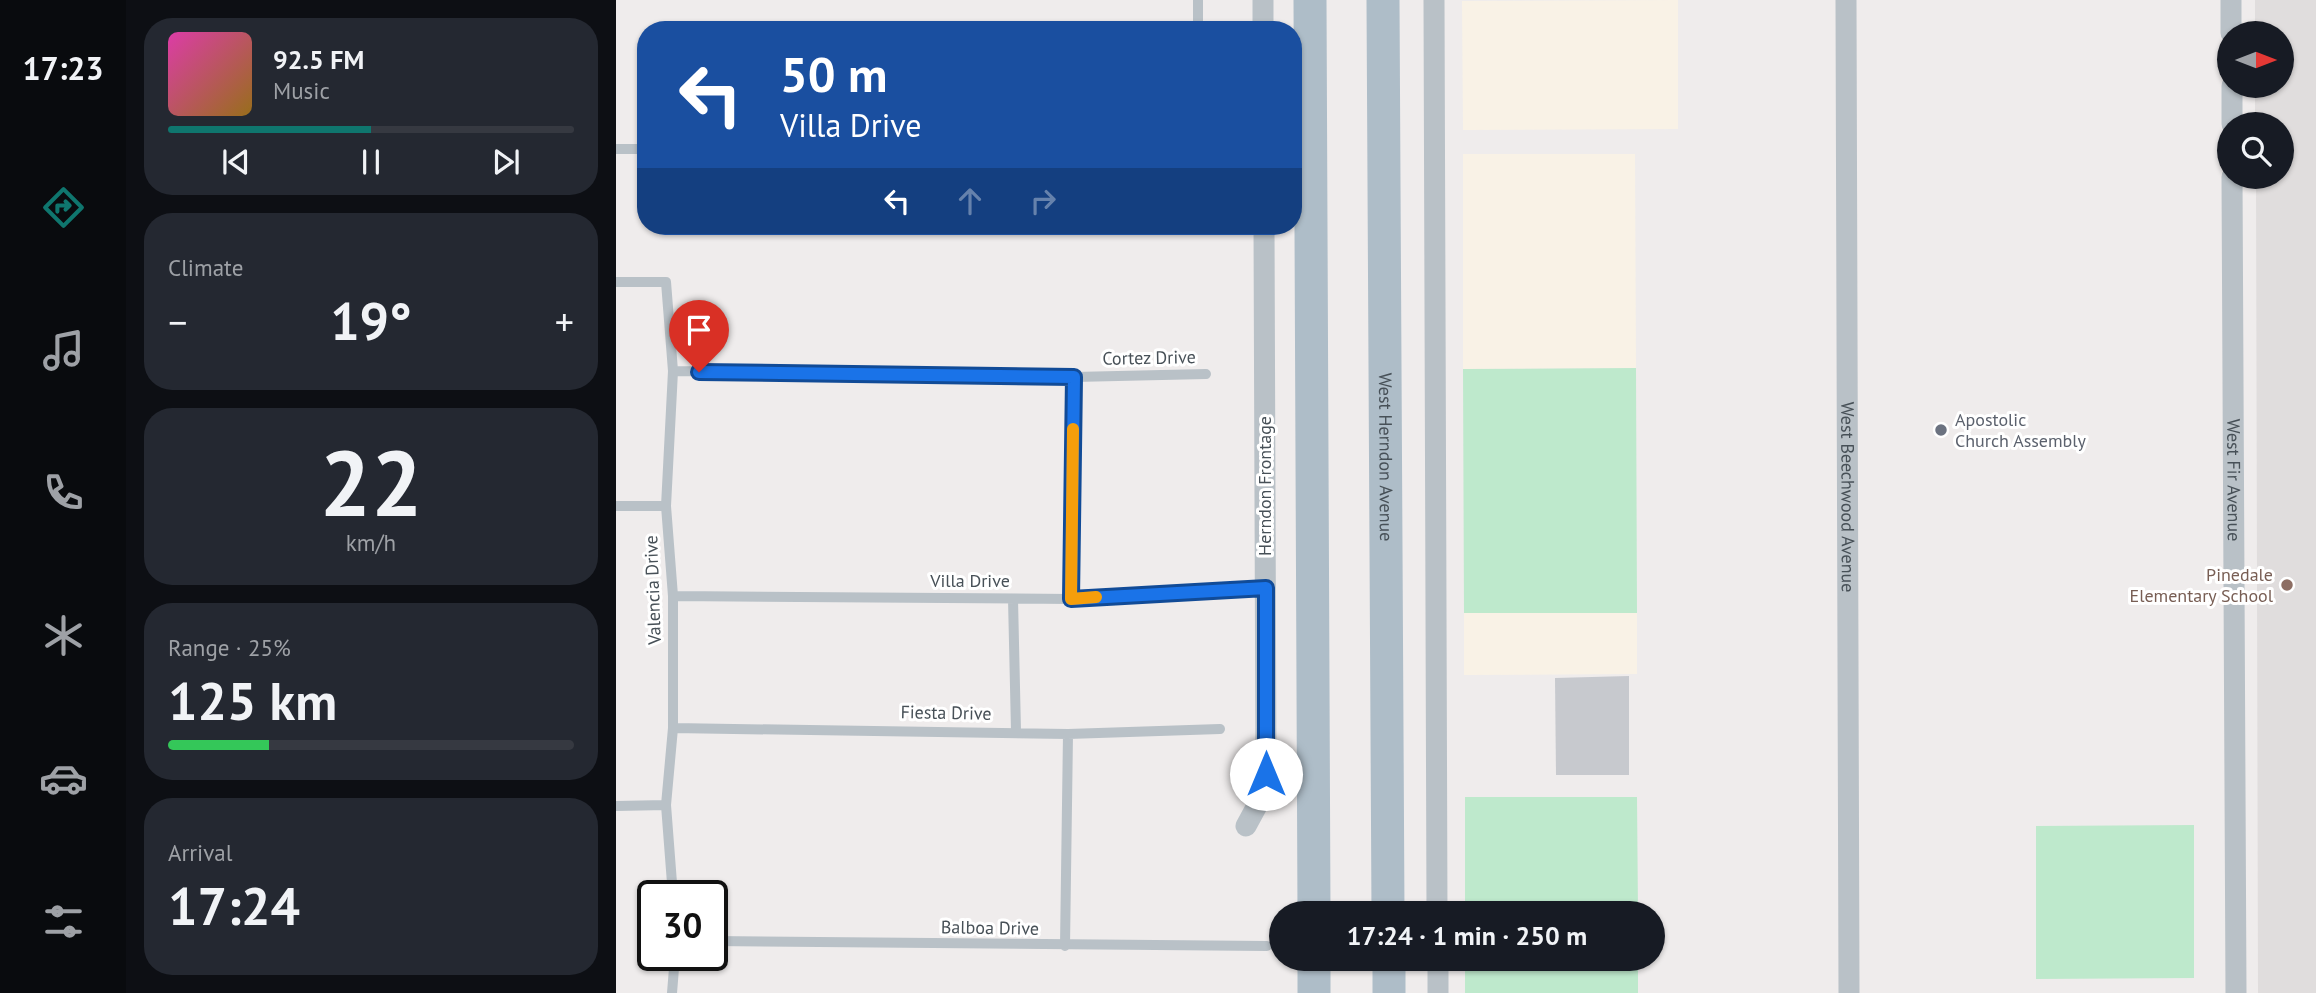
<!DOCTYPE html>
<meta charset="utf-8">
<style>
body{margin:0;font-family:"PT Sans",sans-serif;background:#242831;color:#f1f3f6;height:100vh;display:flex;flex-direction:column;font-size:26px;white-space:nowrap}
*{box-sizing:border-box;margin:0}
p{font-size:23px;color:#9ea1a6}
.icon{flex:none;width:38px;height:38px;fill:none;stroke:currentColor;stroke-width:2;stroke-linecap:round;stroke-linejoin:round}
.map{position:relative;flex:1;overflow:hidden}
.sheet{display:flex;flex-direction:column;gap:18px;padding:18px;background:#0d0f14;width:490px}
.sheet>*{flex:none}
.banner{position:absolute;left:21px;top:21px;width:665px;height:214px;border-radius:28px;box-shadow:0 2px 5px #0004;background:#1a4fa0;color:#fff;overflow:hidden}
.needle{width:46px;rotate:90deg}
.buttons{position:absolute;left:1601px;top:21px;display:grid;gap:14px}
.buttons a{display:grid;place-items:center;width:77px;height:77px;border-radius:50%;background:#171b24;box-shadow:0 2px 5px #0004;font-size:35px}
.speed{position:absolute;left:21px;top:880px;display:flex;gap:14px;font-size:35px;font-weight:700;text-align:center}
.speed>*{display:grid;place-content:center;width:91px;height:91px;border-radius:50%;background:#171b24;box-shadow:0 2px 5px #0004;line-height:1}
.speed .limit{border:4px solid #111;border-radius:10px;background:#fff;color:#111}
.pin{position:absolute;display:grid;place-items:center;width:60px;height:60px;color:#fff;margin:-72px -30px;border-radius:50% 50% 50% 0;rotate:-45deg;box-shadow:0 0 7px #0007}
.pin .icon{rotate:45deg}
.me{position:absolute;width:77px;margin:-38px;rotate:0deg;stroke-linejoin:round;filter:drop-shadow(0 0 5px #0008)}
.turn{display:flex;align-items:center;gap:24px;height:147px;padding:0 28px;font-size:32px}
.turn .icon{width:91px;height:91px;stroke-width:2.5}
.turn b{display:block;font-size:49px;line-height:60px}
.lanes{display:flex;align-items:center;height:66px;padding:0 28px;background:#0003;justify-content:center;gap:35px;direction:ltr}
.lanes .off{opacity:.35}
.big{font-size:52px;font-weight:800;line-height:1.1}
.sheet .widget{flex:1;display:flex;flex-direction:column;justify-content:center;gap:10px;min-width:0;padding:0 24px;border-radius:28px;background:#242831}
.sheet .dial{align-items:center;gap:0}
.dial b{font-size:91px;line-height:1}
.song{display:flex;align-items:center;gap:21px}
.cover{width:84px;height:84px;border-radius:10px;background:linear-gradient(135deg,hsl(320 70% 55%),hsl(40 70% 35%))}
.played{height:7px;border-radius:4px;background:linear-gradient(90deg,#0f766e 50%,#363941 50%)}
.keys{display:flex;justify-content:space-around;direction:ltr}
.heat{display:flex;justify-content:space-between;align-items:center;font-size:38px;direction:ltr}
.charge{height:10px;border-radius:5px;background:linear-gradient(90deg,#34c759 25%,#363941 0)}
.trip{position:absolute;left:653px;top:901px;width:396px;height:70px;border-radius:35px;background:#171b24;box-shadow:0 2px 5px #0004;font-weight:800;line-height:70px;text-align:center}
main{display:flex;flex:1;min-height:0}
.dock{display:flex;flex-direction:column;width:126px;justify-content:space-around;align-items:center;background:#090b0e;color:#9ea1a6}
.dock .icon{width:49px;height:49px}
.dock .active{color:#0f766e}
.dock b{font-size:32px;color:#f1f3f6}
.map>svg:first-child{display:block}
.commercial{fill:#f9f2e6}
.education{fill:#e0dddd}
.green{fill:#bee9cc}
.building{fill:#c7c9ce}
.lines{fill:none;stroke-linecap:round;stroke-linejoin:round}
.lane{stroke:#b9c1c7;stroke-width:10}
.street{stroke:#b9c1c7;stroke-width:21}
.primary{stroke:#aebdc8;stroke-width:33}
.route-casing{stroke:#114b97;stroke-width:18}
.route{stroke:#1a73e8;stroke-width:12}
.slow{stroke:#f59e0b;stroke-width:12}
.worship-dot{fill:#6b7280;stroke:#fff;stroke-width:2.5}
.education-dot{fill:#8d6e63;stroke:#fff;stroke-width:2.5}
.labels{text-anchor:middle;stroke-width:6;stroke-linejoin:round;paint-order:stroke}
.street-label{font-size:18px;fill:#475057;stroke:#fff}
.worship-label{font-size:18px;fill:#5b616d;stroke:#fff;text-anchor:start}
.education-label{font-size:18px;fill:#785e54;stroke:#fff;text-anchor:end}
</style>
<main>
<nav class="dock">
<b>17:23</b>
<svg class="icon active" aria-label="directions" viewBox="0 0 24 24"><path d="M12 3l9 9-9 9-9-9zM9 14v-3h6M13 9l2 2-2 2"/></svg>
<svg class="icon" aria-label="music" viewBox="0 0 24 24"><path d="M9 18V5l10-2v13"/><circle cx="6" cy="18" r="3"/><circle cx="16" cy="16" r="3"/></svg>
<svg class="icon" aria-label="phone" viewBox="0 0 24 24"><path d="M5 4h4l2 5-3 2q2 4 5 5l2-3 5 2v4C11 20 4 13 5 4z"/></svg>
<svg class="icon" aria-label="climate" viewBox="0 0 24 24"><path d="M12 3v18M4 7l16 10M4 17L20 7"/></svg>
<svg class="icon" aria-label="car" viewBox="0 0 24 24"><path d="M5 17H2v-5l4-1 3-4h7l3 4 3 1v5h-3M9 17h6M6 11h13"/><circle cx="7" cy="17" r="2"/><circle cx="17" cy="17" r="2"/></svg>
<svg class="icon" aria-label="filters" viewBox="0 0 24 24"><path d="M4 7h16M4 17h16"/><circle cx="9" cy="7" r="2"/><circle cx="15" cy="17" r="2"/></svg>
</nav>
<section class="sheet">
<div class="widget">
<div class="song"><i class="cover"></i><div><b>92.5 FM</b><p>Music</p></div></div>
<div class="played"></div>
<div class="keys"><svg class="icon" aria-label="previous" viewBox="0 0 24 24"><path d="M18 5L8 12l10 7zM5 5v14"/></svg><svg class="icon" aria-label="pause" viewBox="0 0 24 24"><path d="M8 5v14M16 5v14"/></svg><svg class="icon" aria-label="next" viewBox="0 0 24 24"><path d="M6 5l10 7-10 7zM19 5v14"/></svg></div>
</div>
<div class="widget"><p>Climate</p>
<div class="heat"><a>−</a><b class="big">19°</b><a>+</a></div>
</div>
<div class="widget dial"><b>22</b><p>km/h</p></div>
<div class="widget"><p>Range · 25%</p><b class="big">125 km</b><div class="charge"></div></div>
<div class="widget"><p>Arrival</p><b class="big">17:24</b></div>
</section>
<div class="map">
<svg width="1700" height="993" viewBox="0 0 1700 993">
<rect width="100%" height="100%" fill="#efecec"/>
<path class="commercial" d="M 1062,0 L 1062,129 L 847,130 L 846,1 Z
M 847,154 L 1019,154 L 1020,368 L 847,369 Z
M 848,613 L 1021,613 L 1021,674 L 848,675 Z"/>
<path class="education" d="M 1639,0 L 1700,0 L 1700,993 L 1642,993 L 1640,177 L 1666,177 L 1666,124 L 1639,124 L 1639,86 L 1666,86 L 1666,33 L 1639,33 Z"/>
<path class="green" d="M 1020,368 L 1021,613 L 848,613 L 847,369 Z
M 849,797 L 1021,797 L 1022,913 L 849,913 Z
M 1578,825 L 1578,978 L 1420,979 L 1420,826 Z
M 849,959 L 1022,959 L 1022,993 L 849,993 Z"/>
<path class="building" d="M 1013,676 L 1013,775 L 940,775 L 939,678 Z"/>
<g class="lines">
<path class="lane" d="M 582,0 L 582,30
M 0,149 L 30,149
M 0,282 L 50,282 L 57,371 L 50,506 L 57,596 L 57,728 L 50,805 L 57,896
M 57,371 L 458,377 L 590,374
M 0,506 L 50,506
M 57,596 L 455,599 L 650,588
M 397,599 L 400,731
M 455,599 L 458,377
M 57,728 L 452,734 L 604,729
M 0,806 L 50,805
M 96,941 L 651,946
M 449,946 L 452,734
M 56,993 L 59,956"/>
<g class="street">
<path d="M 647,0 L 647,30"/>
<path d="M 818,0 L 821,914"/>
<path id="s1" d="M 1230,0 L 1233,993"/>
<path d="M 1615,0 L 1615,33"/>
<path d="M 1616,86 L 1616,124"/>
<path id="s2" d="M 1616,177 L 1620,993"/>
<path d="M 630,826 L 643,802 L 650,774 L 648,226"/>
<path d="M 822,959 L 822,993"/>
</g>
<g class="primary">
<path d="M 694,0 L 698,914"/>
<path id="s3" d="M 767,0 L 772,914"/>
<path d="M 698,959 L 698,993"/>
<path d="M 773,959 L 773,993"/>
</g>
</g>
<g class="lines">
<defs>
<path id="route" d="M 83,372 L 458,377 L 455,599 L 650,588 L 650,774"/>
</defs>
<use href="#route" class="route-casing"/>
<use href="#route" class="route"/>
<path class="slow" d="M 457,429 L 455,599 L 480,597"/>
</g>
<circle class="worship-dot" cx="1325" cy="430" r="7"/>
<circle class="education-dot" cx="1671" cy="585" r="7"/>
<g class="labels">
<g class="street-label">
<text transform="translate(533 358) rotate(-1)" y="6">Cortez Drive</text>
<text dy="6" stroke="none"><textPath href="#s3" startOffset="457">West Herndon Avenue</textPath></text>
<text dy="6" stroke="none"><textPath href="#s2" startOffset="303">West Fir Avenue</textPath></text>
<text transform="translate(649 486) rotate(-90)" y="6">Herndon Frontage</text>
<text dy="6" stroke="none"><textPath href="#s1" startOffset="497">West Beechwood Avenue</textPath></text>
<text x="354" y="587">Villa Drive</text>
<text transform="translate(37 590) rotate(-92)" y="6">Valencia Drive</text>
<text transform="translate(330 713) rotate(1)" y="6">Fiesta Drive</text>
<text transform="translate(374 928) rotate(1)" y="6">Balboa Drive</text>
</g>
<g class="worship-label">
<text x="1339" y="426">Apostolic<tspan x="1339" dy="21">Church Assembly</tspan></text>
</g>
<g class="education-label">
<text x="1657" y="581">Pinedale<tspan x="1657" dy="21">Elementary School</tspan></text>
</g>
</g>
</svg>
<div class="buttons">
<a><svg class="needle" viewBox="-14 -14 28 28"><path d="M0-13l5 13h-10z" fill="#e53935"/><path d="M0 13l5-13h-10z" fill="#9ea1a6"/></svg></a>
<a><svg class="icon" aria-label="search" viewBox="0 0 24 24"><circle cx="10" cy="10" r="6"/><path d="M15 15l6 6"/></svg></a>
</div>
<div class="speed"><div class="limit">30</div></div>
<div class="pin" style="left:83px;top:372px;background:#d93025"><svg class="icon" aria-label="arrive" viewBox="0 0 24 24"><path d="M6 21V4h12l-3 4 3 4H6"/></svg></div>
<svg class="me" style="left:650px;top:774px" viewBox="-20 -20 40 40"><circle r="19" fill="#fff"/><path d="M0-13L10 11 0 6-10 11z" fill="#1a73e8"/></svg>
<div class="trip">17:24 · 1 min · 250 m</div>
<div class="banner">
<div class="turn"><svg class="icon" aria-label="left" viewBox="0 0 24 24"><path d="M17 20v-9H6M10 6l-5 5 5 5"/></svg><div><b>50 m</b>Villa Drive</div></div>
<div class="lanes"><svg class="icon" aria-label="left" viewBox="0 0 24 24"><path d="M17 20v-9H6M10 6l-5 5 5 5"/></svg><svg class="icon off" aria-label="ahead" viewBox="0 0 24 24"><path d="M12 20V5M6 11l6-6 6 6"/></svg><svg class="icon off" aria-label="right" viewBox="0 0 24 24"><path d="M7 20v-9h11M14 6l5 5-5 5"/></svg></div>
</div>
</div>
</main>
